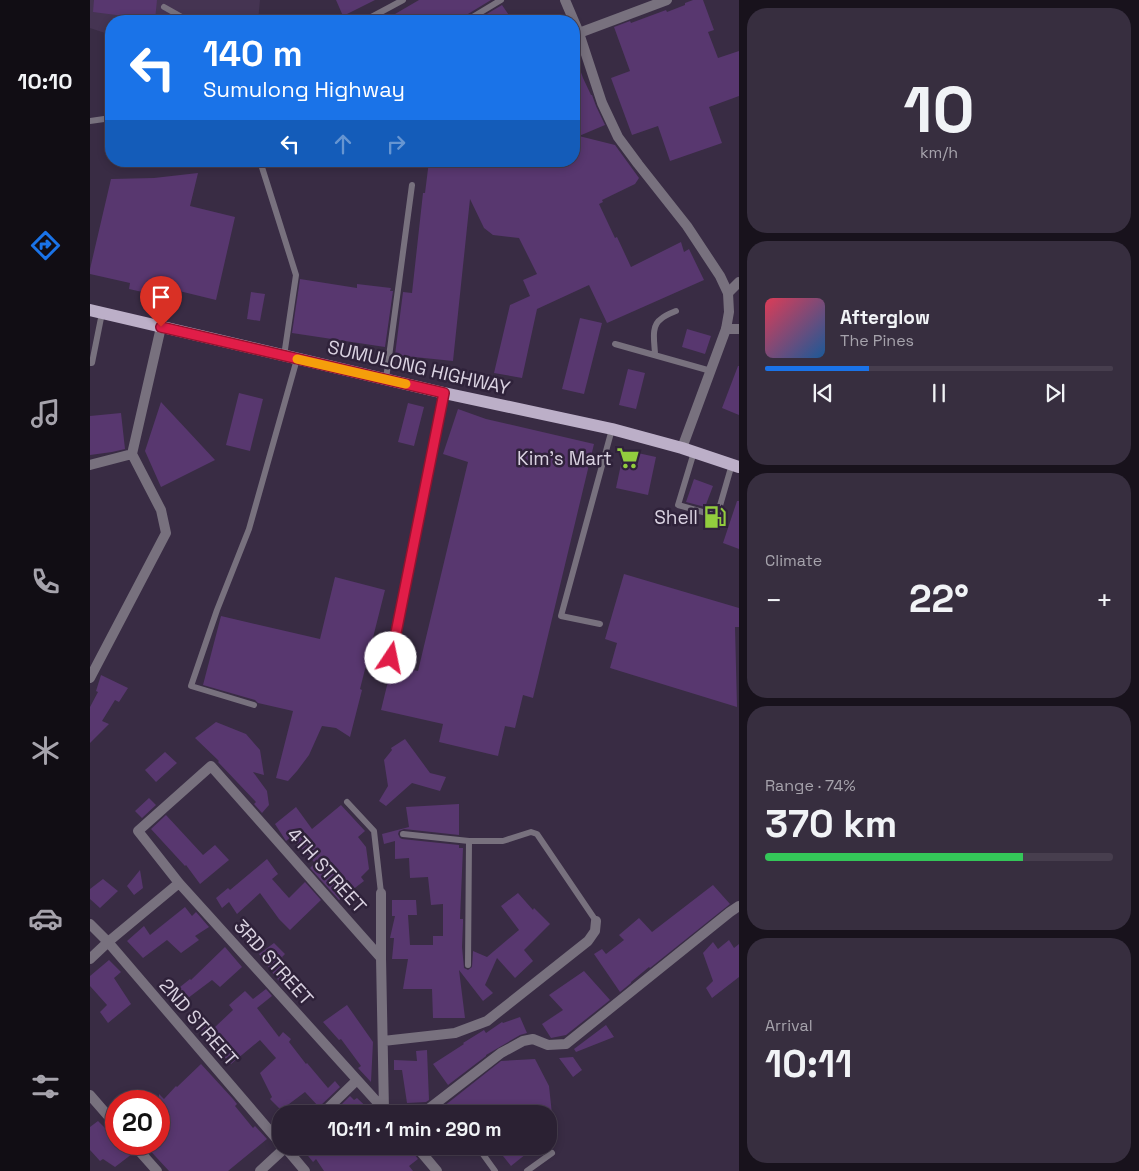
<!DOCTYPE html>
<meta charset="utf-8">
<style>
body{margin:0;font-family:"Space Grotesk",sans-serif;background:#372e3f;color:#f1f3f6;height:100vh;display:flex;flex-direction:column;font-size:19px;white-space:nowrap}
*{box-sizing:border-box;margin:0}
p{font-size:16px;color:#a6a3ac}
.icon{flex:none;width:28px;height:28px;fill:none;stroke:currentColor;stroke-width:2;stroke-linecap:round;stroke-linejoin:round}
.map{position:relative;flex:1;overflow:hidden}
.sheet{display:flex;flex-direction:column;gap:8px;padding:8px;background:#18121c;width:400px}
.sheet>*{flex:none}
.banner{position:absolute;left:15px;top:15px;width:475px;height:152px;border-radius:20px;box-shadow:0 2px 8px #0003,0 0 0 1px #473e4e;background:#1a73e8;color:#fff;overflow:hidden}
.speed{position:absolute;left:15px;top:1090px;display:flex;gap:10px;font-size:25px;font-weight:700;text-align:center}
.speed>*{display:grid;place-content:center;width:65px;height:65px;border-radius:50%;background:#2b2133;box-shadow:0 2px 8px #0003,0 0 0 1px #473e4e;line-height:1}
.speed .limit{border:8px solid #d22;background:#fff;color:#111}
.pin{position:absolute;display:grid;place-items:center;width:42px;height:42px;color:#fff;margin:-51px -21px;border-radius:50% 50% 50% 0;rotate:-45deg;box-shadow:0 0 5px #0007}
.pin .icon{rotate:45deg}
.me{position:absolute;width:55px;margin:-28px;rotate:11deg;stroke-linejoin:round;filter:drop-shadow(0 0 4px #0008)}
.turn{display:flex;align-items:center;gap:18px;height:105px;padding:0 15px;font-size:22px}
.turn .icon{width:65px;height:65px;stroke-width:2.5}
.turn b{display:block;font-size:35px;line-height:42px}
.lanes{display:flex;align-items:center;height:48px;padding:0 15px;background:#0003;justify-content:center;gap:25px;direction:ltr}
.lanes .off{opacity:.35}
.big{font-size:38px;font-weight:600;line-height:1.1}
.sheet .tile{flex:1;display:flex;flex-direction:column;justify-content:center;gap:8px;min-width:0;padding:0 18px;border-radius:20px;background:#372e3f}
.sheet .dial{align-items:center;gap:0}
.dial b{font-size:65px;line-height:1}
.song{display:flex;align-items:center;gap:15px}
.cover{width:60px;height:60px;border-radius:8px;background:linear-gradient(135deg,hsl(350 70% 55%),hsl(210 70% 35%))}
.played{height:5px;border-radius:2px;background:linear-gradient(90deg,#1a73e8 30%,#473e4e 30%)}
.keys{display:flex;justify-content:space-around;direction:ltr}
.heat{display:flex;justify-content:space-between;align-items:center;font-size:28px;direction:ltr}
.charge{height:8px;border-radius:4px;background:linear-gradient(90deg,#34c759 74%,#473e4e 0)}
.trip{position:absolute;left:182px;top:1105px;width:285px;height:50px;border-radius:20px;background:#2b2133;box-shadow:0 2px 8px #0003,0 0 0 1px #473e4e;font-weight:600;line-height:50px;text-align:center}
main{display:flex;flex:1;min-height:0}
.menu{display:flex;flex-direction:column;width:90px;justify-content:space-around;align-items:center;background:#110d14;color:#a6a3ac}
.menu .icon{width:35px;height:35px}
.menu .selected{color:#1a73e8}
.menu b{font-size:22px;color:#f1f3f6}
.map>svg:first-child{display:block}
.built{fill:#453452}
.building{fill:#58376f}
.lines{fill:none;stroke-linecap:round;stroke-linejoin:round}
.service{stroke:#78717e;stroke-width:6}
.minor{stroke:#78717e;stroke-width:10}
.tertiary{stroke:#78717e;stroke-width:10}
.primary{stroke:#bcafc8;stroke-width:12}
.route-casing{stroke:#92132f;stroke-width:12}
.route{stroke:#e11d48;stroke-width:9}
.slow{stroke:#f59e0b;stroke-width:9}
.labels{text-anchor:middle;stroke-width:5;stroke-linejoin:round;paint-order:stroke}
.street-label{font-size:19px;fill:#dad2e1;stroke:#2f223a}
.poi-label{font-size:19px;fill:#dad2e1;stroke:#2f223a;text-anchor:end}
</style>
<main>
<nav class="menu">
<b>10:10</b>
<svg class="icon selected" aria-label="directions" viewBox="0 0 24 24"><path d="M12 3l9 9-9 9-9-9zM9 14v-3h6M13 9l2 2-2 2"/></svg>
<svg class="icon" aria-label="music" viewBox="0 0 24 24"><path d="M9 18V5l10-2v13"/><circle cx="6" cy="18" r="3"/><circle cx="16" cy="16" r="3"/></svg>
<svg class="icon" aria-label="phone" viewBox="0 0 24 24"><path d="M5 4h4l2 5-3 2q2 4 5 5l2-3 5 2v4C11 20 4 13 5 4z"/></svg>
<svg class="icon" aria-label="climate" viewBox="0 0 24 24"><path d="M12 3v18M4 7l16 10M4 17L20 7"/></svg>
<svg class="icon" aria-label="car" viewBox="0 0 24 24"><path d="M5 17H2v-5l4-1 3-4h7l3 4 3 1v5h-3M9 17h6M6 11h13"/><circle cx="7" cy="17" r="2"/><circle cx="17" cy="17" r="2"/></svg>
<svg class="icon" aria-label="filters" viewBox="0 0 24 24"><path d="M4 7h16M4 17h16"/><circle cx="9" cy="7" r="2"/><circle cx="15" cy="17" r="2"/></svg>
</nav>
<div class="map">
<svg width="649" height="1171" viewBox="0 0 649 1171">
<rect width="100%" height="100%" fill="#392c44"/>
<path class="built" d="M 0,0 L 170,0 L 168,21 L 21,21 L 21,35 L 0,28 Z"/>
<path class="building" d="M 4,0 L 67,0 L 65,20 L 3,12 Z
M 246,0 L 285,0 L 253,16 Z
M 329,0 L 401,0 L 373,17 L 371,21 L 293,21 Z
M 603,0 L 613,0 L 624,30 L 618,32 L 628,58 L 649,51 L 649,96 L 619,107 L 632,143 L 580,161 L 568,126 L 542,135 L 521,78 L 540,71 L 524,27 L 540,21 L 541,23 L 576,10 L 577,12 L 595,5 L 595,3 Z
M 412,5 L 423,21 L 385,21 Z
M 484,55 L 485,55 L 493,78 L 501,95 L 502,95 L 506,106 L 515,125 L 489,136 L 525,145 L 549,178 L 545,184 L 512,200 L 513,202 L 509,204 L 525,238 L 527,237 L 541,267 L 591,242 L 594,252 L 599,249 L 614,280 L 517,323 L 499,285 L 447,309 L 432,378 L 404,373 L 420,305 L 440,296 L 433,280 L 447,274 L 429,238 L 403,235 L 394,228 L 380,199 L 363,361 L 305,355 L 313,292 L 322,293 L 333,193 L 335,193 L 339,161 L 484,161 Z
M 108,173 L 100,206 L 145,217 L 126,300 L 81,289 L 79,298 L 39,289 L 40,283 L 0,274 L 0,269 L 21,179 L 64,178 Z
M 210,279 L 267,288 L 267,284 L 301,288 L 300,291 L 303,291 L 295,347 L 202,333 Z
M 161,292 L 175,294 L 170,321 L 157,319 Z
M 490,318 L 512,323 L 494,394 L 472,389 Z
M 597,329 L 621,336 L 615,354 L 592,347 Z
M 648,366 L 649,366 L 649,415 L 632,408 Z
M 538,369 L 555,373 L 546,409 L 529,405 Z
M 149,393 L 173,399 L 160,451 L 136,445 Z
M 71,402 L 125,460 L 71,487 L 55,451 Z
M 318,403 L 334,407 L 324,446 L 308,442 Z
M 368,409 L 396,419 L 504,444 L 443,698 L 433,695 L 425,728 L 415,726 L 408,756 L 349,742 L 353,724 L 291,710 L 302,665 L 328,671 L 378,462 L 353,454 Z
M 31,413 L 35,449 L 22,452 L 0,455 L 0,416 Z
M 534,450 L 566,457 L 558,495 L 526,488 Z
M 604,479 L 623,486 L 615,507 L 596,502 Z
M 647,501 L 649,501 L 649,549 L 633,543 Z
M 534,574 L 649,608 L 649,627 L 645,627 L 647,707 L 520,668 L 527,643 L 515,639 Z
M 245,577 L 295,590 L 270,689 L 272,690 L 260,737 L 246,728 L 232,726 L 219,755 L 207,771 L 198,781 L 186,778 L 203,711 L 168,703 L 165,700 L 113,685 L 131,616 L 230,639 Z
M 11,675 L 38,688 L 29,702 L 25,700 L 12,721 L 19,724 L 0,743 L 0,707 L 8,692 L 6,691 Z
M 126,722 L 156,734 L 170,750 L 174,775 L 163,772 L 177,791 L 179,805 L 172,813 L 164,804 L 166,802 L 128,762 L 129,761 L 105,738 Z
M 315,739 L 340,773 L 356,777 L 350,791 L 322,783 L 296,806 L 289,801 L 298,786 L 294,760 L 302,750 L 301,748 Z
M 75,752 L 87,763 L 66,782 L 55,770 Z
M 59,798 L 66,805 L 52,818 L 45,811 Z
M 369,804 L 369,835 L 314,829 L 309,831 L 308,834 L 310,838 L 312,839 L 369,845 L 369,848 L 373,848 L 370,919 L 373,919 L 373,923 L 372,947 L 374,968 L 378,970 L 382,967 L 383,951 L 397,957 L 429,930 L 411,906 L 428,893 L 443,910 L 444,908 L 460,924 L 434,950 L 443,961 L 425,978 L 407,958 L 395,985 L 403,993 L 393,1001 L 369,970 L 375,1018 L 343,1018 L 342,989 L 313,989 L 318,959 L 302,959 L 304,938 L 300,938 L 305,916 L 302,916 L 302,900 L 326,900 L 327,915 L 318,915 L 320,945 L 343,945 L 343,936 L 353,936 L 353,904 L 341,905 L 338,877 L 320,878 L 319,858 L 305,859 L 305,841 L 294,844 L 292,834 L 319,827 L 316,807 Z
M 251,805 L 275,831 L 268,837 L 276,847 L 279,869 L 271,877 L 274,881 L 249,900 L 220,868 L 225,863 L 201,837 L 196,841 L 185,824 L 206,807 L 222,829 Z
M 76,815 L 113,855 L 125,845 L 139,860 L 110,884 L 96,865 L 95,866 L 61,829 Z
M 177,859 L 188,874 L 182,879 L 199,898 L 215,882 L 231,900 L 200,930 L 189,919 L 170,893 L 147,914 L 139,902 L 132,908 L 126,898 L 138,888 L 140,890 Z
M 50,870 L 53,888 L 44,895 L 37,886 Z
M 13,879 L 28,891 L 10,908 L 0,899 L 0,889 Z
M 623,885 L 640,904 L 560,968 L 559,967 L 541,982 L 541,983 L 530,992 L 504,954 L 512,949 L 516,954 L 534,940 L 529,935 L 549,918 L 562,932 Z
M 95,907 L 102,916 L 106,912 L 119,927 L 105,936 L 109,940 L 91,953 L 77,940 L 53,958 L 37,941 L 54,926 L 60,935 Z
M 639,940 L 644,948 L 649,944 L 649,977 L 622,998 L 616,988 L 623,981 L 613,953 L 623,942 L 628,949 Z
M 184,943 L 195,954 L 192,957 L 203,974 L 191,984 L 169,954 Z
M 135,947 L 152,967 L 130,987 L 122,980 L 90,1004 L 80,995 L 100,979 L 101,980 Z
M 19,960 L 31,972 L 24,978 L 41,1004 L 18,1023 L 10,1012 L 17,1005 L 0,986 L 0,976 Z
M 494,971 L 520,1000 L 476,1035 L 461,1038 L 452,1024 L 473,1010 L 459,995 Z
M 176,989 L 182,996 L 167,1008 L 189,1037 L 193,1032 L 201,1039 L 199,1042 L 216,1064 L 217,1063 L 238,1088 L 245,1081 L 250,1087 L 229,1107 L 215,1092 L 191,1110 L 180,1099 L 182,1097 L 170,1073 L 186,1058 L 170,1040 L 141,1064 L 111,1031 L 118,1023 L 124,1028 L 143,1010 L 139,1005 L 155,991 L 163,999 Z
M 257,1005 L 283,1042 L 281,1082 L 268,1068 L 271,1066 L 251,1039 L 249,1040 L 233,1022 Z
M 430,1017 L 437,1033 L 430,1035 L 396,1055 L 396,1056 L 358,1085 L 343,1064 L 374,1044 L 373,1043 L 394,1030 L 396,1033 L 412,1022 L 413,1023 Z
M 516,1025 L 524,1037 L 486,1052 L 484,1049 Z
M 337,1050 L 339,1100 L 336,1102 L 317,1103 L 312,1070 L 304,1070 L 304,1060 L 327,1061 L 326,1051 Z
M 483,1057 L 492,1070 L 483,1077 L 469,1058 Z
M 445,1059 L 459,1086 L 462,1114 L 344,1114 L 411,1061 Z
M 111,1064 L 143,1099 L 147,1104 L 145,1106 L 163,1128 L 165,1126 L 177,1139 L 138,1171 L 79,1171 L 54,1144 L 53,1145 L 52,1144 L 69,1144 L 69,1094 L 74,1099 L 86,1086 L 87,1087 Z
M 260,1096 L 264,1100 L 267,1098 L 284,1114 L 242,1114 Z
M 8,1121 L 26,1139 L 26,1144 L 36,1144 L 38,1148 L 42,1154 L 25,1167 L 13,1159 L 10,1161 L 0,1150 L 0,1127 Z
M 210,1146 L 319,1146 L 321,1150 L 328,1159 L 319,1166 L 323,1171 L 234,1171 L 226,1159 L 223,1162 Z
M 405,1146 L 446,1146 L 421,1166 Z"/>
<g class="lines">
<path class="service" d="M 74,7 L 99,21
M 274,21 L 313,0
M 376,21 L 411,0
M 0,121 L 21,118
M 170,161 L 206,275 L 194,356
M 525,344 L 621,371
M 565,355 C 565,344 560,326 571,319 C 575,315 581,313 586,311
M 0,363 L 2,363 L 12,313
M 296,379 L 322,185
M 604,452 L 588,505 L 627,516 L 642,464
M 510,624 L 471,616 L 522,429
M 301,658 L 354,393
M 164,705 L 101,686 L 127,610 L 159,529 L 207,359
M 257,802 L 284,831 L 291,893
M 313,834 L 379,841 L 413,841 L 441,832 L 447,834 L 506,921
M 378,965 L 379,841
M 387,1146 L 405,1171
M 437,1171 L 462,1153"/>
<path class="minor" d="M 489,33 L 577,0
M 638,293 L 649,282
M 636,329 L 649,329
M 0,465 L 42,454
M 0,678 L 76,533 L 71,510 L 42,454 L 71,327
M 291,893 L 291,958 L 294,1110
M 0,924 L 18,942 L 191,1144
M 291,958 L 121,766 L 48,831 L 89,883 L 298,1114
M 0,959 L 18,942 L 89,883
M 293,1041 L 365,1033 L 397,1021 L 498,941 L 505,931 L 506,921
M 0,1095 L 26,1125
M 232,1114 L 267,1080
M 332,1114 L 411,1053 L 433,1041 L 443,1039 L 458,1045 L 476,1044 L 640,912 L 649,906
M 43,1144 L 67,1171
M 194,1146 L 215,1171
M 326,1146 L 347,1171
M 170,1171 L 197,1146"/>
<path class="tertiary" d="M 475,0 L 489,33 L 512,103 L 528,137 L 548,164 L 597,226 L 630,276 L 638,293 L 639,312 L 636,329 L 592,448"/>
<path class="primary" d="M 0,310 L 354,393 L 522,429 L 592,448 L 649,467"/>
</g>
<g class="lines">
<defs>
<path id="route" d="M 71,327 L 354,393 L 301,658"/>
</defs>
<use href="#route" class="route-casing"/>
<use href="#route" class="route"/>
<path class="slow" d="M 207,359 L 316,384"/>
</g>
<defs>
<symbol id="supermarket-bare" viewBox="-9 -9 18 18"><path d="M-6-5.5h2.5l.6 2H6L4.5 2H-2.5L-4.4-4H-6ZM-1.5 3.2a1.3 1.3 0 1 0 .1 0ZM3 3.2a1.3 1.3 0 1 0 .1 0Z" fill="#92cd3e" stroke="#2f223a" stroke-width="2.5" paint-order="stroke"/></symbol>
<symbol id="fuel-bare" viewBox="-9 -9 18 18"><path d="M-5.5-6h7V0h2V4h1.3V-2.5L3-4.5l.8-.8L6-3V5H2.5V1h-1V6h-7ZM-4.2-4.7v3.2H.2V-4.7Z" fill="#92cd3e" stroke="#2f223a" stroke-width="2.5" paint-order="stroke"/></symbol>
</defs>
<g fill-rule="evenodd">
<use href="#supermarket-bare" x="522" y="442" width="32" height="32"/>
<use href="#fuel-bare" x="609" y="501" width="32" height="32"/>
</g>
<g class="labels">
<g class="street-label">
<text transform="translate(329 367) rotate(13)" y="7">SUMULONG HIGHWAY</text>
<text transform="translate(237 870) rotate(48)" y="7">4TH STREET</text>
<text transform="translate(184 962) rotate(48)" y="7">3RD STREET</text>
<text transform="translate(109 1022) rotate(49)" y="7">2ND STREET</text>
</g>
<g class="poi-label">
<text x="522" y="465">Kim’s Mart</text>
<text x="608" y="524">Shell</text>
</g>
</g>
</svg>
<div class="speed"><div class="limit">20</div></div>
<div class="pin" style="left:71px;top:327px;background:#d93025"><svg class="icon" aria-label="arrive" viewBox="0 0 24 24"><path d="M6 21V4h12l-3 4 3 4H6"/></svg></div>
<svg class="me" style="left:301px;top:658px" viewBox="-20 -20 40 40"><circle r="19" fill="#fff"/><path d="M0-13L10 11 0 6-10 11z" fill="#e11d48"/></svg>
<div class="trip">10:11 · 1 min · 290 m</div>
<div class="banner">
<div class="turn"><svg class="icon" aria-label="left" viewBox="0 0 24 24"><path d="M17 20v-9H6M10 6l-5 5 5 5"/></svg><div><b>140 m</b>Sumulong Highway</div></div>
<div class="lanes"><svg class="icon" aria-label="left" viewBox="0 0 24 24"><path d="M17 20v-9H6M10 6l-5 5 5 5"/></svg><svg class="icon off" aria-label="ahead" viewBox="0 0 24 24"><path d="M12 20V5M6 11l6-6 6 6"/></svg><svg class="icon off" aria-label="right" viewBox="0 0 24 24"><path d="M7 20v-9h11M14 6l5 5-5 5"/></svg></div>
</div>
</div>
<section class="sheet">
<div class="tile dial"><b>10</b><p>km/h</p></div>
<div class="tile">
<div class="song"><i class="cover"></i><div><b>Afterglow</b><p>The Pines</p></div></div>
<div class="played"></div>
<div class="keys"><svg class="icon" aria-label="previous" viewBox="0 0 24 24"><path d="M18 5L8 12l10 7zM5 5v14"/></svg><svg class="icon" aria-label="pause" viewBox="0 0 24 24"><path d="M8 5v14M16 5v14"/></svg><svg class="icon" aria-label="next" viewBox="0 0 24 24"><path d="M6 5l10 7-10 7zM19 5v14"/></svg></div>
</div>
<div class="tile"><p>Climate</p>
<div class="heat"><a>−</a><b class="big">22°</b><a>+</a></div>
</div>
<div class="tile"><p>Range · 74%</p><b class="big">370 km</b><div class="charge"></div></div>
<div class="tile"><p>Arrival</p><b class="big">10:11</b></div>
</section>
</main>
